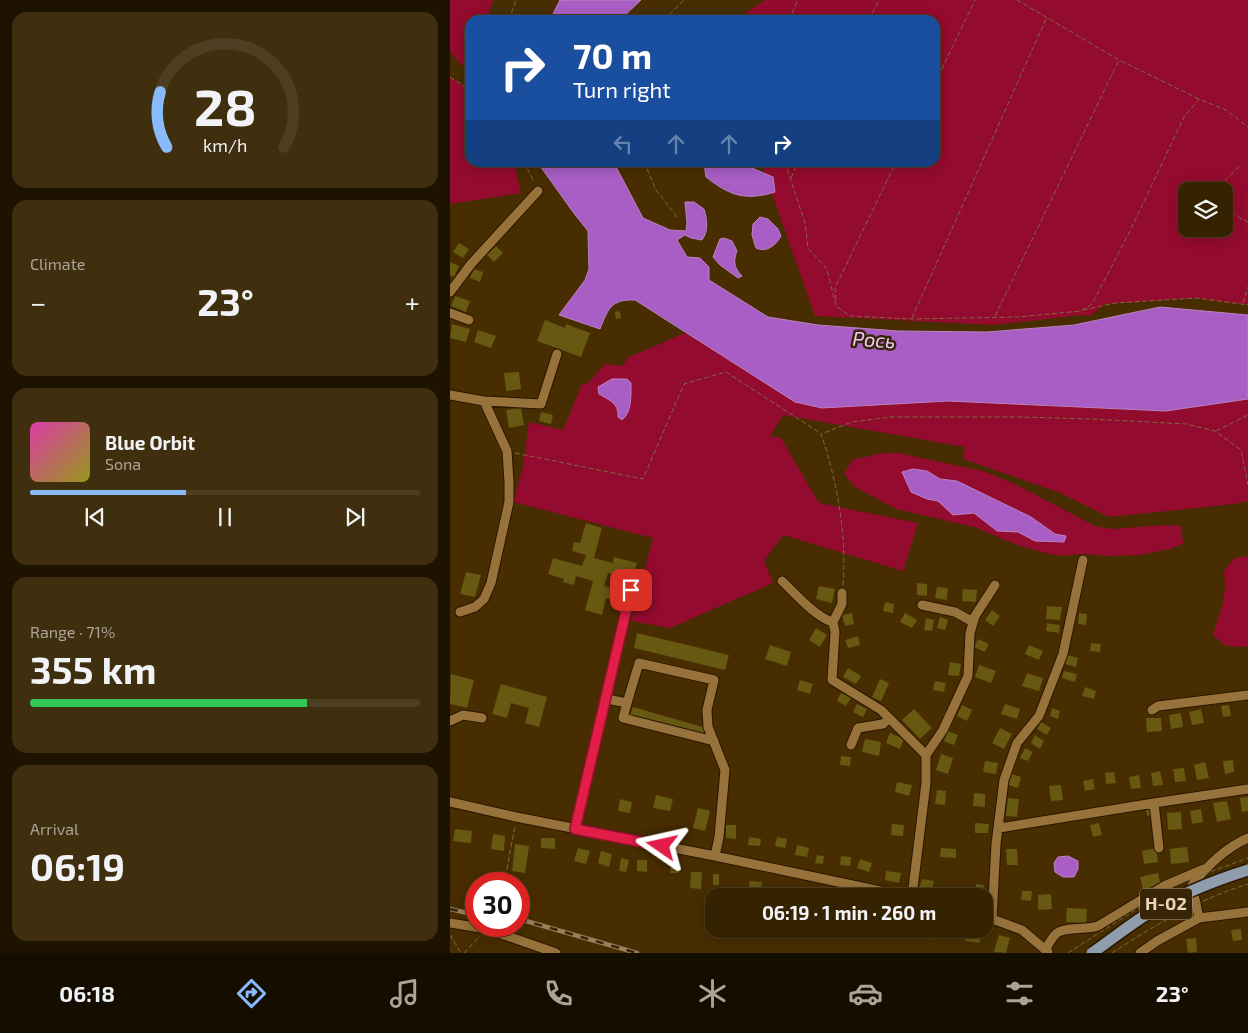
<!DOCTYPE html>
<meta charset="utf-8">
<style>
body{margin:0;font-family:"Exo 2",sans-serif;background:#402f0f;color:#f1f3f6;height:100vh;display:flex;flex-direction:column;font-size:19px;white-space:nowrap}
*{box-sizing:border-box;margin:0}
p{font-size:16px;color:#aaa499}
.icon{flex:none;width:28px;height:28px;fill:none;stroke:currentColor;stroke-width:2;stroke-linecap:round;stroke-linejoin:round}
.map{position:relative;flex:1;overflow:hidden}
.panel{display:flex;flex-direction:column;gap:12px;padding:12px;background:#1d1300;width:450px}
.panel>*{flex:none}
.guide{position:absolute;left:15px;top:15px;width:475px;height:152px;border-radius:15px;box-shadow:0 2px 12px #0003,0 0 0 1px #4f3f22;background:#1a4fa0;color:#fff;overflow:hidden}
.controls{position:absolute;left:728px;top:182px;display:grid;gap:10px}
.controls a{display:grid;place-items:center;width:55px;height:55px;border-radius:10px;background:#352200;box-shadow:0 2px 12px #0003,0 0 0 1px #4f3f22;font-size:25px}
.speed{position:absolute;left:15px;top:872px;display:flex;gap:10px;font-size:25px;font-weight:700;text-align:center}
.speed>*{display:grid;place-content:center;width:65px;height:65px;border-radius:50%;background:#352200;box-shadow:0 2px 12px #0003,0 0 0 1px #4f3f22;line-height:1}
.speed .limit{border:8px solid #d22;background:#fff;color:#111}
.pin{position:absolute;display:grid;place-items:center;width:42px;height:42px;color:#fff;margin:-21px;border-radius:10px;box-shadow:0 2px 8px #0006}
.me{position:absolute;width:55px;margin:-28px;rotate:281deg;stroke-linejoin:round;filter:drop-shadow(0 0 4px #0008)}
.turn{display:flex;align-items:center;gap:18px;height:105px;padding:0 25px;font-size:22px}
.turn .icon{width:65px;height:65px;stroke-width:2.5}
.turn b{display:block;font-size:35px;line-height:42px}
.lanes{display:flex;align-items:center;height:48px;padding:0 25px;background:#0003;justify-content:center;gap:25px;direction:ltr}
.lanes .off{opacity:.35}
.big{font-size:38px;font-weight:700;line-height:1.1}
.panel .card{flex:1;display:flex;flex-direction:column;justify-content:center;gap:8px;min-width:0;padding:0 18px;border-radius:15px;background:#402f0f}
.panel .dial{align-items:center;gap:0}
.dial svg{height:130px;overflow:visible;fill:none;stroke:#4f3f22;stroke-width:7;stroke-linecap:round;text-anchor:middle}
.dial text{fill:#f1f3f6;stroke:none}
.song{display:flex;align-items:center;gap:15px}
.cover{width:60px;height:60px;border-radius:8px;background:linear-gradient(135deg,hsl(320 70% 55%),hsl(60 70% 35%))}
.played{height:5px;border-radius:2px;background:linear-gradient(90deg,#89bafc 40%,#4f3f22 40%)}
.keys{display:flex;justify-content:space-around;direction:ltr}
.heat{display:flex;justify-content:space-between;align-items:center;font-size:28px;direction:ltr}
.charge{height:8px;border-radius:4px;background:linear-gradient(90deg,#34c759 71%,#4f3f22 0)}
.trip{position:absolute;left:255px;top:888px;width:288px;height:50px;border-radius:15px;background:#352200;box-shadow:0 2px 12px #0003,0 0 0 1px #4f3f22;font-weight:700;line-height:50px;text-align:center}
.dock{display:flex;height:80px;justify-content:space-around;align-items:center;background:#150e00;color:#aaa499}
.dock .icon{width:35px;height:35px}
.dock .selected{color:#89bafc}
.dock b{font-size:22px;color:#f1f3f6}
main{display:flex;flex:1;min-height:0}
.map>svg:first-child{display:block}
.green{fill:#930b2f;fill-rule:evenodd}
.water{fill:#a85ec5;stroke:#bc82c1}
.building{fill:#675812}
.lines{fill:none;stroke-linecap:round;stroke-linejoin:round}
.minor-casing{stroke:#291700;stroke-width:11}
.path{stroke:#806841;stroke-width:1;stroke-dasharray:5 2.5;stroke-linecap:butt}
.minor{stroke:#97723a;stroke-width:9}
.rail-casing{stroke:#98805b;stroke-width:4.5}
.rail{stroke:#382507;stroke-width:2.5;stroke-dasharray:8;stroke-linecap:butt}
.major-bridge-casing{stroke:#291700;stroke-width:14;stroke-linecap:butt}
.path-bridge{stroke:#806841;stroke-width:1;stroke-dasharray:5 2.5;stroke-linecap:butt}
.major-bridge{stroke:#8f9dac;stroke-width:11}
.route-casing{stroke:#92132f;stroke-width:12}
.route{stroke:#e11d48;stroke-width:9}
.labels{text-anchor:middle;stroke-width:5;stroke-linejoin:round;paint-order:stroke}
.shield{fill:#382507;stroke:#b5a084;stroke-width:1}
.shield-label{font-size:18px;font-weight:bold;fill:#ead5b9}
.water-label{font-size:20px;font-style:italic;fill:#edc9fc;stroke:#382507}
</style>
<main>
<section class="panel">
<div class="card dial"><svg viewBox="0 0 100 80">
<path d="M14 69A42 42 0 1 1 86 69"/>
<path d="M14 69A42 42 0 0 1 10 35" stroke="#89bafc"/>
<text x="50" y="56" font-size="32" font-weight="700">28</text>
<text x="50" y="72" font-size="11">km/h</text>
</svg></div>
<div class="card"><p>Climate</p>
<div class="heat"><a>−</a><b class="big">23°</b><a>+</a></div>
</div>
<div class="card">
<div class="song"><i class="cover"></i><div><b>Blue Orbit</b><p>Sona</p></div></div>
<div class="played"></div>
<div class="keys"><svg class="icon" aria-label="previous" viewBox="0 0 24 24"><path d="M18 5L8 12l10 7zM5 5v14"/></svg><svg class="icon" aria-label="pause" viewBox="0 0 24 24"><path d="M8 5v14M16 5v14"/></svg><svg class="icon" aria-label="next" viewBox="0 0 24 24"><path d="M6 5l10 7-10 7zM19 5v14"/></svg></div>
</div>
<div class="card"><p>Range · 71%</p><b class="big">355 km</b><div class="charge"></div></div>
<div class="card"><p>Arrival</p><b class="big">06:19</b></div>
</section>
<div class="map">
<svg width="798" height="953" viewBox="0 0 798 953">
<rect width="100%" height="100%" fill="#472d00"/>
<path class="green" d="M 0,0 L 43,0 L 38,14 L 38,20 L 20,20 L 20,61 L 13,66 L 0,52 Z
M 315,0 L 798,0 L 798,305 L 746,298 L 655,304 L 640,316 L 632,315 L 544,325 L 365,316 L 311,163 L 485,162 L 485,20 L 285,20 ZM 736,191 L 774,191 L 774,229 L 736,229 Z
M 0,77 L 20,90 L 20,162 L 64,163 L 71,193 L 0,204 Z
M 237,332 L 345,402 L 372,408 L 498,401 L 716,411 L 798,399 L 798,504 L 796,501 L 785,504 L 659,517 L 608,492 L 513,459 L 515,447 L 333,415 L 320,436 L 331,438 L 369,503 L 468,523 L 453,571 L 333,535 L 314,561 L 323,583 L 220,628 L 181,621 L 203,538 L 63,502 L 73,467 L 79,422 L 113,430 L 132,384 L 137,384 L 155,364 L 172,366 L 179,357 Z
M 433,453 L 448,453 L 533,471 L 567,485 L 645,526 L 662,529 L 715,525 L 731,526 L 733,544 L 719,549 L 690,555 L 660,556 L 629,554 L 613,556 L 599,554 L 567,545 L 524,527 L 446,509 L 404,486 L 394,474 L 402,460 Z
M 798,556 L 798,647 L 776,646 L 763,635 L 773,603 L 775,586 L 774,571 L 785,558 Z"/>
<path class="water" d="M 110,0 L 191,0 L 170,20 L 100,20 Z
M 88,163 L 164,163 L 193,218 L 220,230 L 236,231 L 237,223 L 235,202 L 244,202 L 254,209 C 257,220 259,230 252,240 L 241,238 L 235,235 L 227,240 L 237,257 L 250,258 L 259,267 L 259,280 L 318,317 L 368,325 L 448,331 L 537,332 L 624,325 L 710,307 L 798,315 L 798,399 L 716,411 L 498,401 L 372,408 L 345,402 L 185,300 C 161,299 158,309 150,329 L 109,315 L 135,280 L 139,269 L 138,231 L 123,212 Z
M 254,163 L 302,163 L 302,168 L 323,177 L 325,192 C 296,201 280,196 256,177 Z
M 310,217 L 318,219 L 328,229 L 331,236 C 326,245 317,253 306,248 L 302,235 L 303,224 Z
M 274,238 L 282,241 L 287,251 C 283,261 284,268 292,276 L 288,278 L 270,265 L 263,257 L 270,239 Z
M 162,379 L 177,379 L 181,383 C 181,396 182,412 172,420 L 168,417 C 169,403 159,400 149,394 L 148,387 Z
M 463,469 L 477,471 L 490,479 L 507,481 L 581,517 L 605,534 L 616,536 L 614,542 L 585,541 L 568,532 L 547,531 L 524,513 L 503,515 L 488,501 L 477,499 L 461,492 L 452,472 Z
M 618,856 L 628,861 L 628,869 L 624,877 L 613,877 L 605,872 L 604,863 L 608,857 Z"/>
<path class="building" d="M 9,243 L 19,249 L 13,258 L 3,252 Z
M 46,246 L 53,253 L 44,262 L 37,255 Z
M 0,262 L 9,266 L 4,277 L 0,275 Z
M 24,269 L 33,272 L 30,282 L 20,278 Z
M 5,296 L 20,301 L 16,312 L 1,306 Z
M 170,311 L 171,318 L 166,319 L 165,312 Z
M 95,320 L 115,328 L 116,324 L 140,333 L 131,357 L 87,341 Z
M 2,324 L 20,329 L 16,342 L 0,338 Z
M 28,330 L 46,336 L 41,348 L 24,342 Z
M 69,372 L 71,389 L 56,391 L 54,373 Z
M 71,408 L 74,425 L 59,428 L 56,410 Z
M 91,412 L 103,415 L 101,424 L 89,421 Z
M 136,523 L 152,528 L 144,558 L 163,563 L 164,557 L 187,563 L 182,579 L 158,573 L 154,586 L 163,588 L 160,599 L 156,598 L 152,615 L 135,610 L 143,581 L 126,576 L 124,585 L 113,582 L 114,579 L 98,574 L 103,558 L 132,566 L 136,555 L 122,551 L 124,542 L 130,543 Z
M 16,572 L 31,575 L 25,597 L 10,594 Z
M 467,583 L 477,584 L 477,596 L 467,595 Z
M 369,586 L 385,589 L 382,603 L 366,599 Z
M 487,587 L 498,588 L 497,600 L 485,598 Z
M 513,589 L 527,590 L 526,602 L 512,601 Z
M 435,602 L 444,604 L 443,613 L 433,611 Z
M 597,606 L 612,607 L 610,620 L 596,619 Z
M 542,610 L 550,616 L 543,626 L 535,620 Z
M 402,613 L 404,624 L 395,626 L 392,615 Z
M 455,613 L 467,620 L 462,628 L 450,622 Z
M 629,613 L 637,614 L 636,625 L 628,624 Z
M 490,617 L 498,620 L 495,630 L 487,628 Z
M 476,618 L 484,620 L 482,631 L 474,630 Z
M 597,623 L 610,625 L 609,633 L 596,631 Z
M 366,628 L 377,635 L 370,647 L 359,640 Z
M 187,633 L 279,655 L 275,670 L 184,648 Z
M 408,636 L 410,645 L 398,648 L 395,640 Z
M 528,639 L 539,644 L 535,652 L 524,647 Z
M 641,643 L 651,644 L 650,652 L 640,651 Z
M 320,645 L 341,652 L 337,666 L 315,659 Z
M 579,645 L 593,651 L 589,660 L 575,654 Z
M 617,655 L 628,658 L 626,667 L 615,664 Z
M 500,662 L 511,664 L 509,676 L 498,675 Z
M 529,665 L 546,671 L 541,683 L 525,677 Z
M 398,668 L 411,676 L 406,684 L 393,677 Z
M 614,671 L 627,674 L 625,682 L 612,678 Z
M 577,673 L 593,678 L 589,691 L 572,686 Z
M 1,674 L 24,680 L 17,708 L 0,704 Z
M 430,679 L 439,683 L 431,701 L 422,697 Z
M 350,680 L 363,684 L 360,694 L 347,690 Z
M 485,681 L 496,683 L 494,692 L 483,690 Z
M 51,684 L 97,697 L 89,727 L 75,723 L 79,708 L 61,703 L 57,718 L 42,714 Z
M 635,687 L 646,691 L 644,699 L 632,696 Z
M 391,693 L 401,698 L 396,706 L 387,701 Z
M 407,704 L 417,709 L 413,717 L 403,712 Z
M 555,704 L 570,709 L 567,719 L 551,714 Z
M 512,705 L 522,710 L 517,721 L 507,716 Z
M 779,705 L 781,716 L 773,717 L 771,706 Z
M 183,707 L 256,728 L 253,736 L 180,715 Z
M 602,708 L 610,711 L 608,719 L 600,716 Z
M 464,709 L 482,728 L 470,739 L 452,720 Z
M 751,709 L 754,723 L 742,725 L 739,712 Z
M 731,713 L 733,727 L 721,729 L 719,715 Z
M 696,718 L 711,718 L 712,731 L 697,732 Z
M 591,722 L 601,728 L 597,735 L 587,729 Z
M 550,728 L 562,734 L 554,749 L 542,743 Z
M 498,731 L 508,735 L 504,745 L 494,741 Z
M 440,733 L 454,739 L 450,749 L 436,743 Z
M 585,735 L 594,741 L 590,749 L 581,743 Z
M 415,739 L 431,742 L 429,756 L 412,752 Z
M 575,748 L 583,752 L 578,761 L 570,758 Z
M 491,754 L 503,758 L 498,774 L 486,770 Z
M 391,756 L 401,757 L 400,766 L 390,765 Z
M 783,760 L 784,772 L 775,774 L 773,761 Z
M 535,761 L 548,763 L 546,774 L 533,772 Z
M 755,762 L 759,778 L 747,780 L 744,765 Z
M 734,768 L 736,781 L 725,782 L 723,769 Z
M 710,771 L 713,785 L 703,786 L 701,773 Z
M 664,772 L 666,783 L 656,784 L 655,773 Z
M 562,774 L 571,777 L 568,788 L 558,785 Z
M 689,775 L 691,788 L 681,789 L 679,777 Z
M 643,779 L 645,789 L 635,791 L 633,781 Z
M 447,782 L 462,785 L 459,796 L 445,792 Z
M 611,785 L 613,800 L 601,801 L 599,786 Z
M 487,790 L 496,791 L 495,805 L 485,804 Z
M 524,793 L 535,794 L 535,807 L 523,806 Z
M 206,795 L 223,799 L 220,811 L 203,808 Z
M 798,797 L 798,811 L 792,812 L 790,798 Z
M 558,798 L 569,799 L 567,817 L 556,816 Z
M 170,799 L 182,802 L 180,813 L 168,811 Z
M 777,801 L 781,819 L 767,822 L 763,803 Z
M 701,806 L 702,815 L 697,816 L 696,807 Z
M 248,808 L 260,811 L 255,831 L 243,828 Z
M 751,809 L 753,822 L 742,824 L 740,811 Z
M 731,812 L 732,829 L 718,830 L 717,813 Z
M 525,823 L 539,824 L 538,833 L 525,833 Z
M 649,823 L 652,835 L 643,837 L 640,825 Z
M 442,824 L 454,825 L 453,836 L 441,835 Z
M 276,825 L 286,825 L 286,839 L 276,838 Z
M 5,829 L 22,831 L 21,843 L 3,841 Z
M 43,834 L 55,836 L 54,851 L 41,849 Z
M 299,837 L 311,839 L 310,846 L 298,845 Z
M 327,837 L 337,839 L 335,848 L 325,846 Z
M 91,838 L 105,838 L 105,849 L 91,848 Z
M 65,844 L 79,846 L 75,873 L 62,871 Z
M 347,845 L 359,848 L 357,857 L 345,855 Z
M 737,847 L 739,862 L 721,864 L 720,849 Z
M 128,848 L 140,851 L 136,864 L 124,861 Z
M 491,848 L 506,849 L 506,858 L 490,857 Z
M 706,848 L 708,862 L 694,864 L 692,851 Z
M 556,849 L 567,849 L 568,865 L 557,865 Z
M 151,851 L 162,854 L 159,867 L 148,863 Z
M 367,855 L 374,856 L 373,864 L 365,863 Z
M 391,856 L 401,857 L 400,866 L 390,865 Z
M 171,858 L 179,860 L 176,872 L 169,871 Z
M 410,859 L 422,863 L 419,872 L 407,868 Z
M 187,860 L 197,860 L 197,872 L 187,871 Z
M 221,863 L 229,863 L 228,873 L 220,873 Z
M 436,871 L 451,873 L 449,883 L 435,880 Z
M 241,872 L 252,872 L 251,889 L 240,888 Z
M 708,873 L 711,886 L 693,890 L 690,877 Z
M 263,874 L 269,874 L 269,885 L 263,885 Z
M 472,879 L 484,881 L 481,891 L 469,888 Z
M 300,881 L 312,882 L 310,894 L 298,892 Z
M 526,884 L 534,885 L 532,896 L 524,896 Z
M 332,887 L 341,888 L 339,896 L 330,896 Z
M 283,891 L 291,891 L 291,896 L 283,896 Z
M 572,891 L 582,891 L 581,901 L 571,900 Z
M 601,894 L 602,909 L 588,910 L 588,895 Z
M 617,908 L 637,909 L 636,923 L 616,922 Z
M 473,929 L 484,931 L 481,940 L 470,936 Z
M 516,929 L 531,930 L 530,943 L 515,941 Z
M 791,929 L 792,940 L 783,941 L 781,930 Z
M 549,935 L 560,938 L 556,953 L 544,952 Z
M 746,938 L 747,952 L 738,953 L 736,939 Z"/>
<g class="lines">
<defs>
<path id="minor" d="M 0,292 L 21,264 L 88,191
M 0,313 L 19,320
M 0,395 L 34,401 L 91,404 L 107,354
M 332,581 C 345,593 365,617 383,622
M 392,593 L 392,604 L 383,622 L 385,632 L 382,680 L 431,710 L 476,755
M 472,605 L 505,612 L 523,622
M 10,612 L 25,607 L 34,599 L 41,583 L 59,502 L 59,482 L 57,451 L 34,401
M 157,699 L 177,703 L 189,663 L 264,680 L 257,710 L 258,727 L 275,770 L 269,837 L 265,856
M 177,703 L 173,718 L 264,741
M 702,710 L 708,706 L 798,695
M 0,721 L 13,715 L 32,718
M 401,745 L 408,728 L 433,724 L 439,718
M 0,802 L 66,817 L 265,856 L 454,896
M 704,803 L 709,848
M 549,828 L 704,803 L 798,789
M 125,829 L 181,590
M 462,896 L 476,783 L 476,755 L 493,730 L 518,676 L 520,633 L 525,616 L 545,585
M 534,916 L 572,930 L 598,952
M 749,918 L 742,885 C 757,866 775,848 798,838
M 542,919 L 546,844 L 554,780 L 567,743 L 589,716 L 613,654 L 633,560
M 0,923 L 37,929 L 106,953
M 595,950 C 599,944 602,937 607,933 C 615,927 637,930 648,926 L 714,886 L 754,869
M 690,953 L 707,941 L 749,918 L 798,912"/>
</defs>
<use href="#minor" class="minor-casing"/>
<path class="path" d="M 567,0 L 669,60 L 749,99
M 59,20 L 66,0
M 214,20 L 234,0
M 339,20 L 348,0
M 419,20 L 429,0
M 0,77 L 20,90
M 485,83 L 525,0
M 74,162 L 84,182
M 194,162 L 206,190 L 227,217
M 335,162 L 355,223 L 358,248 L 377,269 L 386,306 L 400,316 L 461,319 L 568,317 L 631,311 L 642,304 L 680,231 L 734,117 L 749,99 L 776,110 L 798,127
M 341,178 L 348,162
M 764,191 L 790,166
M 774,210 L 798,222
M 386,300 L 385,288 L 446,162
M 793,303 L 798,287
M 633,310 L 665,303 L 746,298 L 798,305
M 545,316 L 669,60
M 462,318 L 596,19
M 766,431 L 798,415
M 65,453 L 193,479 L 234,384 L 276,372 L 370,433
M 393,585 C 397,536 387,480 371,434 L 402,422 L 441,417 L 570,417 L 641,419 L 736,424 L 765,431 L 791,450 L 798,485
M 54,884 L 65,826
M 0,935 L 11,953
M 14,953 L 30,936"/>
<use href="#minor" class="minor"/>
<defs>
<path id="rail" d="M 0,909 L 26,915
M 69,919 L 187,953"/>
</defs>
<use href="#rail" class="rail-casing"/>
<use href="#rail" class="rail"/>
<defs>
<path id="major-bridge" d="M 642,953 C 661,940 679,925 699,913 C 730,894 763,881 798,870"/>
</defs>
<use href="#major-bridge" class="major-bridge-casing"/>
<path class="path-bridge" d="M 618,953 L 713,892 L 735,881 L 798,858
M 662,953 C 705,925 749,899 798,884"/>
<use href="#major-bridge" class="major-bridge"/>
</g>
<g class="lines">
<defs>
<path id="route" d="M 181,590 L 125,829 L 212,846"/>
</defs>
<use href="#route" class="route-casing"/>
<use href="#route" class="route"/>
</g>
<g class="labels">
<rect class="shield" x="690" y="888.5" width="52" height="31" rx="4"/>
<g class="shield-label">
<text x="716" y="910">Н-02</text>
</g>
<g class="water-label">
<text transform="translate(424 340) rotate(4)" y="7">Рось</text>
</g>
</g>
</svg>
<div class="controls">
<a><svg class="icon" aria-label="layers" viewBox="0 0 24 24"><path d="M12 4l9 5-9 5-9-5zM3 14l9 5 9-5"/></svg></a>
</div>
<div class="speed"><div class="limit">30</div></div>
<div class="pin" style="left:181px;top:590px;background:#d93025"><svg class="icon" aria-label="arrive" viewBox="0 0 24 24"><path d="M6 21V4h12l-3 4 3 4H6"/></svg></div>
<svg class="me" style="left:212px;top:846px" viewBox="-20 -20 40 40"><path d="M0-17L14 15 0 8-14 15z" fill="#e11d48" stroke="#fff" stroke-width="4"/></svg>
<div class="trip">06:19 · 1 min · 260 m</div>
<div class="guide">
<div class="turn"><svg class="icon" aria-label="right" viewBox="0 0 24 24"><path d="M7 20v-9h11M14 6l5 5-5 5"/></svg><div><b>70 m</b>Turn right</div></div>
<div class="lanes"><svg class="icon off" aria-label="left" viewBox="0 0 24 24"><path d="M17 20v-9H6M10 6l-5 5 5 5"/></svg><svg class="icon off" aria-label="ahead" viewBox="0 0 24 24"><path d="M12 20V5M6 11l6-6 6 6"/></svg><svg class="icon off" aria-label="ahead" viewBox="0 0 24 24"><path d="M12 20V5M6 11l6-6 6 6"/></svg><svg class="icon" aria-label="right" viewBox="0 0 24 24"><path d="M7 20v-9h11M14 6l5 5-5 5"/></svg></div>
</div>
</div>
</main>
<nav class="dock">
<b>06:18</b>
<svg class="icon selected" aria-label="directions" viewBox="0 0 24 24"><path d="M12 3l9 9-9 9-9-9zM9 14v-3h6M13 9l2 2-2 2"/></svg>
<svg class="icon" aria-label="music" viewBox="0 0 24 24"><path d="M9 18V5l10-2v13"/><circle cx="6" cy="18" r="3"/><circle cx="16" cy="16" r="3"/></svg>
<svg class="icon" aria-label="phone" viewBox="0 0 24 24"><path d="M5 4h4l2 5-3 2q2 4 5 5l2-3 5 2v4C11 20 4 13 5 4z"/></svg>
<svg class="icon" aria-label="climate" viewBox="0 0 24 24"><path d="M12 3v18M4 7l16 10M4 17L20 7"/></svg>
<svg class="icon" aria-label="car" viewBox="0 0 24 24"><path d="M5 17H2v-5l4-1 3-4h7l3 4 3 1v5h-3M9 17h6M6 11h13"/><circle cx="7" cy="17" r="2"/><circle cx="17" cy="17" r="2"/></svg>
<svg class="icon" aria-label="filters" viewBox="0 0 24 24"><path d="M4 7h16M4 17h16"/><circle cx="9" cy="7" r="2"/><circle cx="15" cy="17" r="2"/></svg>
<b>23°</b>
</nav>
